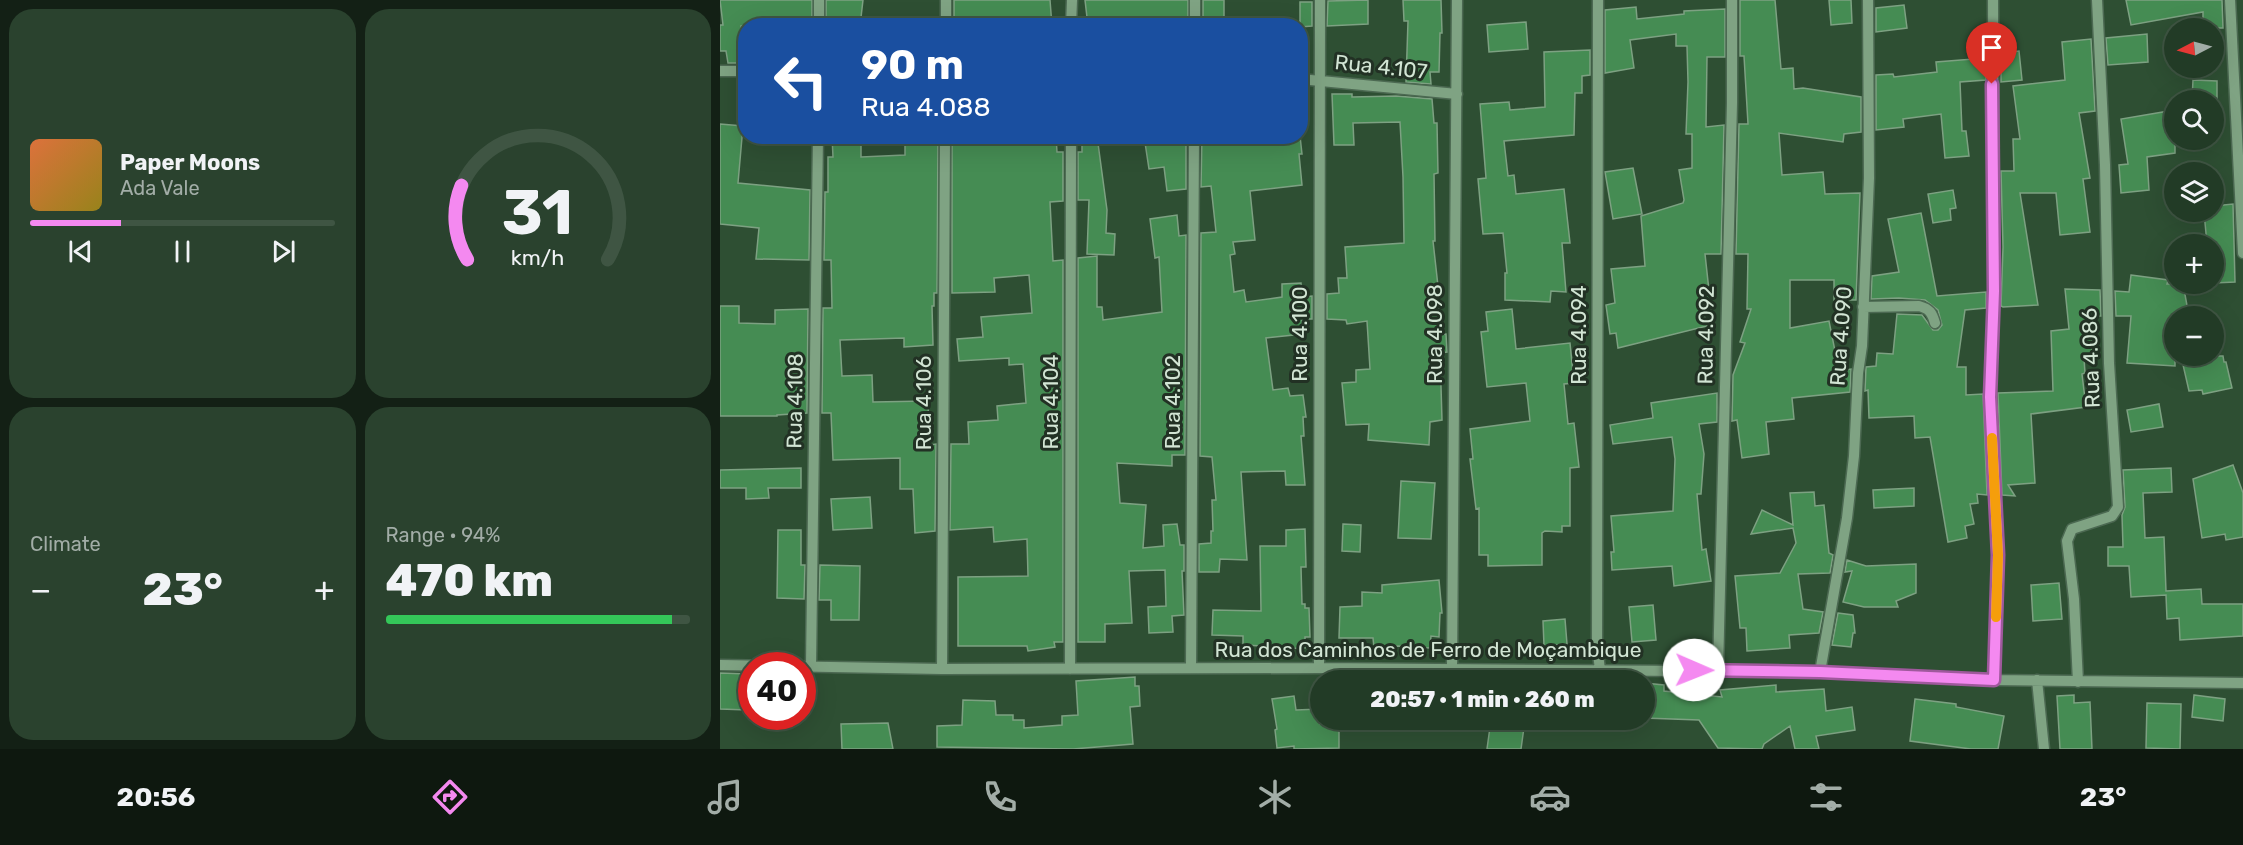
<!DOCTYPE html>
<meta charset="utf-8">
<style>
body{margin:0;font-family:Rubik,sans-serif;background:#2a422e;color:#f1f3f6;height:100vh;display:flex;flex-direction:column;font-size:22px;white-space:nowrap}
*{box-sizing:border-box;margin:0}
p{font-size:20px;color:#a2ada7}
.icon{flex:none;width:33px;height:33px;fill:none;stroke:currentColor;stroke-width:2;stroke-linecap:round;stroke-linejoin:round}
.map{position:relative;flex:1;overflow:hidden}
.sheet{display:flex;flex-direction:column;gap:9px;padding:9px;background:#132015;width:720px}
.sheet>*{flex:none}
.hud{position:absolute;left:18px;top:18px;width:570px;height:126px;border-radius:24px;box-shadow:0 6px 24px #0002,0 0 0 2px #3f5543;background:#1a4fa0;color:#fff;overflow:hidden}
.needle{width:39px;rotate:264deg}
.tools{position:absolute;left:1444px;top:18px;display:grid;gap:12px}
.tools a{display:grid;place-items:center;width:60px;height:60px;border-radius:50%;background:#223b26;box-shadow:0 6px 24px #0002,0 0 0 2px #3f5543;font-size:30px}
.speed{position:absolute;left:18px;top:652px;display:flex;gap:12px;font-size:30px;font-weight:700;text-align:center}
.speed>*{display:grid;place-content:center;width:78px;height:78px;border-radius:50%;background:#223b26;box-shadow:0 6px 24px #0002,0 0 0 2px #3f5543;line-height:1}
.speed .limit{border:9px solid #d22;background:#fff;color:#111}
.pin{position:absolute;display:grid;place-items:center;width:51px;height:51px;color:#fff;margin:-62px -26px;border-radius:50% 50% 50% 0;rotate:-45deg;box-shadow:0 0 6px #0007}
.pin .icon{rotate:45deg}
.me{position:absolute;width:66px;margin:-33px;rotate:91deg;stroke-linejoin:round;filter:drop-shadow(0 0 4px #0008)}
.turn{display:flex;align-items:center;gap:21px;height:126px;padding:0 24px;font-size:27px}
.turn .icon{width:78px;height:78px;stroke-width:2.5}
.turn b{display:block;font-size:42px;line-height:51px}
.big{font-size:45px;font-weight:800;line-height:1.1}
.sheet .tile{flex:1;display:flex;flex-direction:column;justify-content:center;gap:9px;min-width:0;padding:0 21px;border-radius:24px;background:#2a422e}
.sheet .dial{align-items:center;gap:0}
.dial svg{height:156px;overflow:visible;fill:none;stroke:#3f5543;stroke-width:7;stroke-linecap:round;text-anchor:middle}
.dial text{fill:#f1f3f6;stroke:none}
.song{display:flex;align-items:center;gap:18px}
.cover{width:72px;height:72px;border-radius:9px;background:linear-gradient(135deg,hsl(20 70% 55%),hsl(50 70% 35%))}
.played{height:6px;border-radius:3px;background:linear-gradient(90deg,#f489f0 30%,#3f5543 30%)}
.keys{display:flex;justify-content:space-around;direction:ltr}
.heat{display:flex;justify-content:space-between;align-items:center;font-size:33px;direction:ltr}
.charge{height:9px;border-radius:4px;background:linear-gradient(90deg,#34c759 94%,#3f5543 0)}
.sheet .tiles{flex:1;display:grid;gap:9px;grid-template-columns:repeat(2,1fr)}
.trip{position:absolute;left:590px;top:670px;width:345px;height:60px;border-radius:30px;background:#223b26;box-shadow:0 6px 24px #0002,0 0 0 2px #3f5543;font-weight:800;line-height:60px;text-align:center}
.dock{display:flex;height:96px;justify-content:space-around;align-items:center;background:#0e180f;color:#a2ada7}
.dock .icon{width:42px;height:42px}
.dock .selected{color:#f489f0}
.dock b{font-size:27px;color:#f1f3f6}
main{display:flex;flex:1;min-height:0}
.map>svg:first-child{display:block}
.building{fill:#458c53;stroke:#7da182;stroke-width:1.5}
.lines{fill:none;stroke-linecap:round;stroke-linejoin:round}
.minor-casing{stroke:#4c6952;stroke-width:13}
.minor{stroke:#7fa383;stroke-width:10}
.route-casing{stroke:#9f599c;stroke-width:15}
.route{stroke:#f489f0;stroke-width:10}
.slow{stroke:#f59e0b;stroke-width:10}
.labels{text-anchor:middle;stroke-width:6;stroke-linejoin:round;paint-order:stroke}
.street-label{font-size:21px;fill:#d2e5d4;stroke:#223124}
</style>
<main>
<section class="sheet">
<div class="tiles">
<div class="tile">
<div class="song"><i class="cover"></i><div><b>Paper Moons</b><p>Ada Vale</p></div></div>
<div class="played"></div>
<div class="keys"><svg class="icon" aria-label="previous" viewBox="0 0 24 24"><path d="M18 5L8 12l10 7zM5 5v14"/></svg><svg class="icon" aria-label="pause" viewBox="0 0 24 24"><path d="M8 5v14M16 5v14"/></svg><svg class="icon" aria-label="next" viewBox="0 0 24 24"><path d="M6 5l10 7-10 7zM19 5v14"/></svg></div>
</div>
<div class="tile dial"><svg viewBox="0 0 100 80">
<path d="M14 69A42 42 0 1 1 86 69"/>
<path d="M14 69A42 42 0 0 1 11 31" stroke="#f489f0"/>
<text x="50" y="56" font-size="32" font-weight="700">31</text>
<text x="50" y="72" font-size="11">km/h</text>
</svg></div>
<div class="tile"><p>Climate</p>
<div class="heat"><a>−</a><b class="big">23°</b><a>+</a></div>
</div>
<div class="tile"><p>Range · 94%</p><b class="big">470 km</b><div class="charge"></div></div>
</div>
</section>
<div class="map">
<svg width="1523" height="749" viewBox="0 0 1523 749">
<rect width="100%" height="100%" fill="#2e4f33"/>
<path class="building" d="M 0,0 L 92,0 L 92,26 L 21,26 L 24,63 L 8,63 L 6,51 L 0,51 L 0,25 L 3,25 Z
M 106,0 L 143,0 L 140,26 L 106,26 Z
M 234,0 L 330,0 L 332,26 L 234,26 Z
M 365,0 L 468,0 L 468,26 L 368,26 Z
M 483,0 L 504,0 L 504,26 L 483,26 Z
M 648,0 L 648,24 L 607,26 L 608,1 Z
M 683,0 L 721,0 L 722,33 L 720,33 L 719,72 L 710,72 L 711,84 L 686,82 L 688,21 L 684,21 Z
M 1020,0 L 1055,0 L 1061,69 L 1073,68 L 1074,89 L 1083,88 L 1141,97 L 1141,132 L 1124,134 L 1123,142 L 1059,133 L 1062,175 L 1103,172 L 1105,194 L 1140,193 L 1136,300 L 1114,300 L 1114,280 L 1070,280 L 1070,328 L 1109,321 L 1115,351 L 1121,350 L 1124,370 L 1131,369 L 1130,392 L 1072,398 L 1074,419 L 1046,422 L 1049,454 L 1022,458 L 1017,420 L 1012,421 L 1013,375 L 1025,343 L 1020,342 L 1031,309 L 1027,309 L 1028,254 L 1016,254 L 1019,124 L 1028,124 L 1024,56 L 1020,56 Z
M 1109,0 L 1131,0 L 1132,23 L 1111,25 Z
M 1406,0 L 1502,0 L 1503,28 L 1483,28 L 1483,12 L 1411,25 Z
M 580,2 L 592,2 L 592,26 L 580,27 Z
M 1184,5 L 1187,28 L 1156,32 L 1156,8 Z
M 916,7 L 917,19 L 964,14 L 964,11 L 1005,9 L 1005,57 L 987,57 L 986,127 L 1004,125 L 1001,254 L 985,254 L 991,309 L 983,309 L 987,326 L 898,348 L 896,333 L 890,334 L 886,305 L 895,303 L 891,269 L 925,266 L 921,216 L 963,203 L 964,200 L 959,170 L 972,168 L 972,134 L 966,134 L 968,82 L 967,46 L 956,46 L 956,34 L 910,40 L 914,68 L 885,73 L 885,10 Z
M 806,22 L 808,49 L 769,52 L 767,25 Z
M 1427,34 L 1428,62 L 1388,65 L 1386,38 Z
M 1371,39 L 1375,111 L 1359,113 L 1370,178 L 1363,179 L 1370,232 L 1340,235 L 1336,193 L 1300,193 L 1318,305 L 1283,307 L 1281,306 L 1283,247 L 1281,171 L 1294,171 L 1293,139 L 1300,139 L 1293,86 L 1345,80 L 1342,42 Z
M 870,50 L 870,75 L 862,76 L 862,93 L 855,93 L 854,135 L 784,141 L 788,176 L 794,175 L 796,194 L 844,189 L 850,243 L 842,243 L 846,292 L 831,291 L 830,302 L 785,300 L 785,273 L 787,273 L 783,233 L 763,234 L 758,179 L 766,178 L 760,104 L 789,102 L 790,110 L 825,107 L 824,52 Z
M 1299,51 L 1302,80 L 1281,82 L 1281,53 Z
M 1266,58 L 1266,80 L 1240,82 L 1242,131 L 1246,131 L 1249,156 L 1225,158 L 1221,114 L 1183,119 L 1184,127 L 1156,130 L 1156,75 L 1173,74 L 1174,77 L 1217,72 L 1216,62 Z
M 1473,80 L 1497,81 L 1497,100 L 1472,100 Z
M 612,94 L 632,94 L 632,97 L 676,96 L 712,99 L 714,123 L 717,123 L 718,173 L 714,174 L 715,241 L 713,241 L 718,286 L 719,335 L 726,334 L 727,352 L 720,353 L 722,420 L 710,422 L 709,445 L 648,440 L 649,424 L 626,425 L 622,383 L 636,382 L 636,370 L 650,369 L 647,321 L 627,324 L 626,320 L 607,319 L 607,294 L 619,293 L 618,278 L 627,278 L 625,247 L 684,243 L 683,177 L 680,122 L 633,123 L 634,145 L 614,145 Z
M 1455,110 L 1455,153 L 1427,157 L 1429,190 L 1401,193 L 1399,165 L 1408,164 L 1401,119 Z
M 0,124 L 23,126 L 18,183 L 90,190 L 89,260 L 36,259 L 39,228 L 0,224 Z
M 112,136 L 141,136 L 141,157 L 185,155 L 185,136 L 218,136 L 217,293 L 214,293 L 214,306 L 212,306 L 213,345 L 184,347 L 184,338 L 120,340 L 122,376 L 152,375 L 153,402 L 208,401 L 209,445 L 216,444 L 215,531 L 195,533 L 193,489 L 180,489 L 180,458 L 113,460 L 111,413 L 102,413 L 103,308 L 112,308 L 111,260 L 104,260 L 105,192 L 108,192 L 108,157 L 113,157 Z
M 232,136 L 264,136 L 264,142 L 294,136 L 336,136 L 337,152 L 343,152 L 343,201 L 330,202 L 333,261 L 343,260 L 343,642 L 334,642 L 335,647 L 308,651 L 307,646 L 238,646 L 238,577 L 308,576 L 307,539 L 274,542 L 273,527 L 230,530 L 231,444 L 249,444 L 248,422 L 278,420 L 277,406 L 306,403 L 303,364 L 289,365 L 289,358 L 239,361 L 237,339 L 263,337 L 261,317 L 312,313 L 309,275 L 274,278 L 275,292 L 232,293 Z
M 362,136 L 377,136 L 387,210 L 386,233 L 395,234 L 394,255 L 367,254 L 369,200 L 358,200 L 358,152 L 362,152 Z
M 424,136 L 466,136 L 466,189 L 447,191 L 444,167 L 429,169 Z
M 482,136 L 580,136 L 582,154 L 579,154 L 582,185 L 530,191 L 535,240 L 513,242 L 515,254 L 510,255 L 514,292 L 524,290 L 526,302 L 562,297 L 562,284 L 581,283 L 582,297 L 592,296 L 592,319 L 582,319 L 583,334 L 546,338 L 553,390 L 568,388 L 570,396 L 583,395 L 586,417 L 583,417 L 584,436 L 581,436 L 585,485 L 566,485 L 565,471 L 521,472 L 527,560 L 500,559 L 499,572 L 479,572 L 479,544 L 491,543 L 491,531 L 493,531 L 492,500 L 496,500 L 492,457 L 480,456 L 481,233 L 496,232 L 491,186 L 481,187 Z
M 913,168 L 922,214 L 893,219 L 885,172 Z
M 1233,190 L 1236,208 L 1230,209 L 1231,220 L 1213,223 L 1208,194 Z
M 1513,204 L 1515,282 L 1494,283 L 1494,244 L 1487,244 L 1484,212 L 1494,212 L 1494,206 Z
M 1201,213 L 1217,296 L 1266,292 L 1266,308 L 1245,310 L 1237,367 L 1246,367 L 1246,395 L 1263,394 L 1267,495 L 1257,494 L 1258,503 L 1250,504 L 1254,524 L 1245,526 L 1247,538 L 1228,542 L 1210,437 L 1195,438 L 1194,416 L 1149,418 L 1148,390 L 1145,391 L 1146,367 L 1156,366 L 1157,353 L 1173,354 L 1177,314 L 1202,315 L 1213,330 L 1218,330 L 1222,325 L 1218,310 L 1205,300 L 1179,298 L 1151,299 L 1152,276 L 1179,272 L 1168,219 Z
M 457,215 L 459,236 L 466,235 L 465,455 L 452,455 L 452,466 L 397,463 L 400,503 L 426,505 L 423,548 L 444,546 L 443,525 L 457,524 L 460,545 L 464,545 L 464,571 L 462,571 L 464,615 L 452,616 L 453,632 L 429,633 L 428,607 L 446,606 L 445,570 L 409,571 L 412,623 L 385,624 L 385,642 L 358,642 L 358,258 L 377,256 L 377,307 L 382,307 L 383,320 L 442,312 L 439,257 L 435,258 L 430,219 Z
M 1411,275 L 1448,280 L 1447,284 L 1463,284 L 1469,316 L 1455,316 L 1455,366 L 1407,363 L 1411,316 L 1396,316 L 1395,291 L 1409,292 Z
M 1345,289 L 1380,290 L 1381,316 L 1371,316 L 1372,358 L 1364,358 L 1365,373 L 1362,374 L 1366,407 L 1311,414 L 1315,483 L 1288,485 L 1295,496 L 1282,495 L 1278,393 L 1333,391 L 1331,331 L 1349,329 Z
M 0,306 L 19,306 L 19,323 L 55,324 L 55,310 L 88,309 L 87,413 L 57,415 L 57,416 L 0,416 Z
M 792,309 L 796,349 L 850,343 L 854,383 L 844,384 L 848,424 L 854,423 L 859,467 L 850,468 L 850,526 L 842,526 L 842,532 L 825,531 L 822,533 L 822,565 L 768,566 L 768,555 L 759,555 L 759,508 L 756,509 L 750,459 L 753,459 L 750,429 L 810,421 L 806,383 L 767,387 L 761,332 L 768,331 L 766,312 Z
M 1461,356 L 1503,356 L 1504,362 L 1506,362 L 1512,388 L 1483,394 L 1482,390 L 1469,391 Z
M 997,393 L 997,422 L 979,424 L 984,454 L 981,494 L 977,494 L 982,550 L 986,549 L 991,581 L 954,586 L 952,566 L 892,570 L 891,552 L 894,552 L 891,516 L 953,511 L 955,459 L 952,437 L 893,444 L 890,425 L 933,418 L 931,403 Z
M 1439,404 L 1443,427 L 1411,432 L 1407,410 Z
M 1513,465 L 1523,493 L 1523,537 L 1506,540 L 1505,534 L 1482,538 L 1473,479 Z
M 81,468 L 81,488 L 48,488 L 49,498 L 26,499 L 26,488 L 0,488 L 0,470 Z
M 1451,468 L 1452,492 L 1423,493 L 1425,538 L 1444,537 L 1446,591 L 1481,589 L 1482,604 L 1523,604 L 1523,636 L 1460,640 L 1459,618 L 1447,619 L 1446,595 L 1411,597 L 1409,566 L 1388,566 L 1388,547 L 1403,547 L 1402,515 L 1405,507 L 1403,470 Z
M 681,481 L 715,483 L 711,539 L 678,538 Z
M 1194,488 L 1194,506 L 1154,508 L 1153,490 Z
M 1094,492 L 1095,506 L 1104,505 L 1109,553 L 1113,555 L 1110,573 L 1078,574 L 1083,609 L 1103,612 L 1099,633 L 1069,635 L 1070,648 L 1027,651 L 1026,628 L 1020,628 L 1015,576 L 1060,573 L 1076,543 L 1073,528 L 1031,534 L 1042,510 L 1073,525 L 1070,493 Z
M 150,497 L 152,528 L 113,530 L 111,499 Z
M 623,524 L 641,525 L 640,552 L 622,551 Z
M 585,529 L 586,567 L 581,567 L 582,604 L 585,604 L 585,608 L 589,608 L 590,637 L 585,637 L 585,648 L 542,649 L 542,646 L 523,645 L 523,636 L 492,635 L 493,610 L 541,611 L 540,546 L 566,546 L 566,530 Z
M 58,530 L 81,530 L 81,565 L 85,565 L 84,599 L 57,598 Z
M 1127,560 L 1146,566 L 1196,564 L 1196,593 L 1176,601 L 1178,607 L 1144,607 L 1123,602 L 1132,571 L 1125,572 Z
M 100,565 L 140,566 L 139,620 L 111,620 L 111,600 L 99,600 Z
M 719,580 L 722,613 L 720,613 L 719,637 L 711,636 L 710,648 L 678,646 L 654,648 L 653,638 L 619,638 L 620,607 L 642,606 L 642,592 L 662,593 L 662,585 Z
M 1339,583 L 1342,619 L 1313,621 L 1311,585 Z
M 933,605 L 936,640 L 912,642 L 909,607 Z
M 1118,613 L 1133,615 L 1135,633 L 1133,633 L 1131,647 L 1112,645 Z
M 845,619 L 847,644 L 824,646 L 823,621 Z
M 0,673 L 29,674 L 27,710 L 0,709 Z
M 415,677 L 415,686 L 419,686 L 420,706 L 410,707 L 413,744 L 353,749 L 217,747 L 217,726 L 242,725 L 243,700 L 275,701 L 276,715 L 293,715 L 293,720 L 304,720 L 304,728 L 342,725 L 342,716 L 358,715 L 356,681 Z
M 924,683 L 944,685 L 944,691 L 1002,697 L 1000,690 L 1056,685 L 1056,692 L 1104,689 L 1106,711 L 1132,707 L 1135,730 L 1096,736 L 1099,749 L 1075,749 L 1070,726 L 1044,744 L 1042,749 L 998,748 L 979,720 L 924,718 Z
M 1354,695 L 1354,703 L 1370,702 L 1372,749 L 1340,749 L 1337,696 Z
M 1474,695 L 1505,699 L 1503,721 L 1472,717 Z
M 574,696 L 576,710 L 600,709 L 600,724 L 619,725 L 619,748 L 574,749 L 574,746 L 557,748 L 555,730 L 557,729 L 552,699 Z
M 1195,699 L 1236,704 L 1236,707 L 1284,716 L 1278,749 L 1251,749 L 1190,741 Z
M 1427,703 L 1461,704 L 1460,749 L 1426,748 Z
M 771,720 L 805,720 L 801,749 L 767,749 Z
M 168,723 L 173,749 L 122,749 L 121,724 Z"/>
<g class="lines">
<defs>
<path id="minor" d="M 878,0 L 877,645 L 880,670
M 1273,0 L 1274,291 L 1270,397 L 1278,555 L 1274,680
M 1510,0 L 1523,253
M 99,26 L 99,0
M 226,26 L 226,0
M 351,26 L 352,0
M 475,26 L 475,0
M 0,71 L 26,71
M 580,79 L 737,94
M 1143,307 L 1199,306 C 1210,309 1212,313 1215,323
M 0,665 L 222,669 L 599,668 L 1100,672 L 1274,680 L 1523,683
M 91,665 L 98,136
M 471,668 L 474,136
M 599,668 L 600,0
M 732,668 L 737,0
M 222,669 L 225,136
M 350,669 L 351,136
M 998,671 L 1012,103 L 1012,0
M 1100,672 L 1127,518 L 1134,456 L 1138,373 L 1142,346 L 1149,178 L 1148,0
M 1317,680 L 1324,749
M 1358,682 L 1354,599 L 1347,541 L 1352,529 L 1392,516 L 1398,507 L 1389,363 L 1385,165 L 1377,0"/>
</defs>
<use href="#minor" class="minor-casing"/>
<use href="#minor" class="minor"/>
</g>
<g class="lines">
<defs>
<path id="route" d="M 974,670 L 1100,672 L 1274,680 L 1278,555 L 1270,397 L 1274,291 L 1272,84"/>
</defs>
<use href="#route" class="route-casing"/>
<use href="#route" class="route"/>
<path class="slow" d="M 1272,438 L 1278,555 L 1276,617"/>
</g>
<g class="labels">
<g class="street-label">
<text transform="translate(661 67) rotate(6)" y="7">Rua 4.107</text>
<text transform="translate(580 334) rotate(-90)" y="7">Rua 4.100</text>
<text transform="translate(715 334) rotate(-90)" y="7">Rua 4.098</text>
<text transform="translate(859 335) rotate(-90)" y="7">Rua 4.094</text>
<text transform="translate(986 335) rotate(-89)" y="7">Rua 4.092</text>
<text transform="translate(1121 336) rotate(-86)" y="7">Rua 4.090</text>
<text transform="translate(1371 358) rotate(-92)" y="7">Rua 4.086</text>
<text transform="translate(75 401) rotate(-89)" y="7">Rua 4.108</text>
<text transform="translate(331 402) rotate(-90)" y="7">Rua 4.104</text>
<text transform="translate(453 402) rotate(-90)" y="7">Rua 4.102</text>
<text transform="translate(204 403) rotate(-90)" y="7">Rua 4.106</text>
<text x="708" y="657">Rua dos Caminhos de Ferro de Moçambique</text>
</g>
</g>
</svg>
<div class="tools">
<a><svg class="needle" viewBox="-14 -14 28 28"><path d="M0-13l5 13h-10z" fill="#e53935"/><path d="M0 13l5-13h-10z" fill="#a2ada7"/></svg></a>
<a><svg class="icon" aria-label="search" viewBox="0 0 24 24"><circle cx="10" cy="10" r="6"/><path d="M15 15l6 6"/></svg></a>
<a><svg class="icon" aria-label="layers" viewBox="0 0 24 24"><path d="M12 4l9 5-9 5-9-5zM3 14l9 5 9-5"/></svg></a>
<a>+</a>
<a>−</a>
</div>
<div class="speed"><div class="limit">40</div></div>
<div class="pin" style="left:1272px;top:84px;background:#d93025"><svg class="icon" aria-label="arrive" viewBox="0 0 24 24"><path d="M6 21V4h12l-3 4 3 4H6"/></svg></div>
<svg class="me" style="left:974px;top:670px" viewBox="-20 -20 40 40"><circle r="19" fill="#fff"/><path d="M0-13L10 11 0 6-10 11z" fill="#f489f0"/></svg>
<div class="trip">20:57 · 1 min · 260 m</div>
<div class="hud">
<div class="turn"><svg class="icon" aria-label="left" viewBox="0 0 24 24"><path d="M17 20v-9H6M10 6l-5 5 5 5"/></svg><div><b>90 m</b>Rua 4.088</div></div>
</div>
</div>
</main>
<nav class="dock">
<b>20:56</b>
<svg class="icon selected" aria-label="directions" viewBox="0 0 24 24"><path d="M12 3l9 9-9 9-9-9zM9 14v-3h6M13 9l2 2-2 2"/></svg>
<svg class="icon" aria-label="music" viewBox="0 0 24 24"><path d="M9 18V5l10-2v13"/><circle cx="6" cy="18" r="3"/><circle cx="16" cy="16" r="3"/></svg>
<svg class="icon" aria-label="phone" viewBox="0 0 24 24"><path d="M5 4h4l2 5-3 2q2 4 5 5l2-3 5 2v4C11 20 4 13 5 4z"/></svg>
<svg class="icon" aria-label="climate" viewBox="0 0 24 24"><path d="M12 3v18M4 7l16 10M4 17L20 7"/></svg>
<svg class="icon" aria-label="car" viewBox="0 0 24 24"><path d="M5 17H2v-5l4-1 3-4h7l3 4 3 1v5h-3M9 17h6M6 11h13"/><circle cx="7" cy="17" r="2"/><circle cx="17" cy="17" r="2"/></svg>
<svg class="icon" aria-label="filters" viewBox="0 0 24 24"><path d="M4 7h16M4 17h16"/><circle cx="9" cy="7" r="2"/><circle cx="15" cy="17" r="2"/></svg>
<b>23°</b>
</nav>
